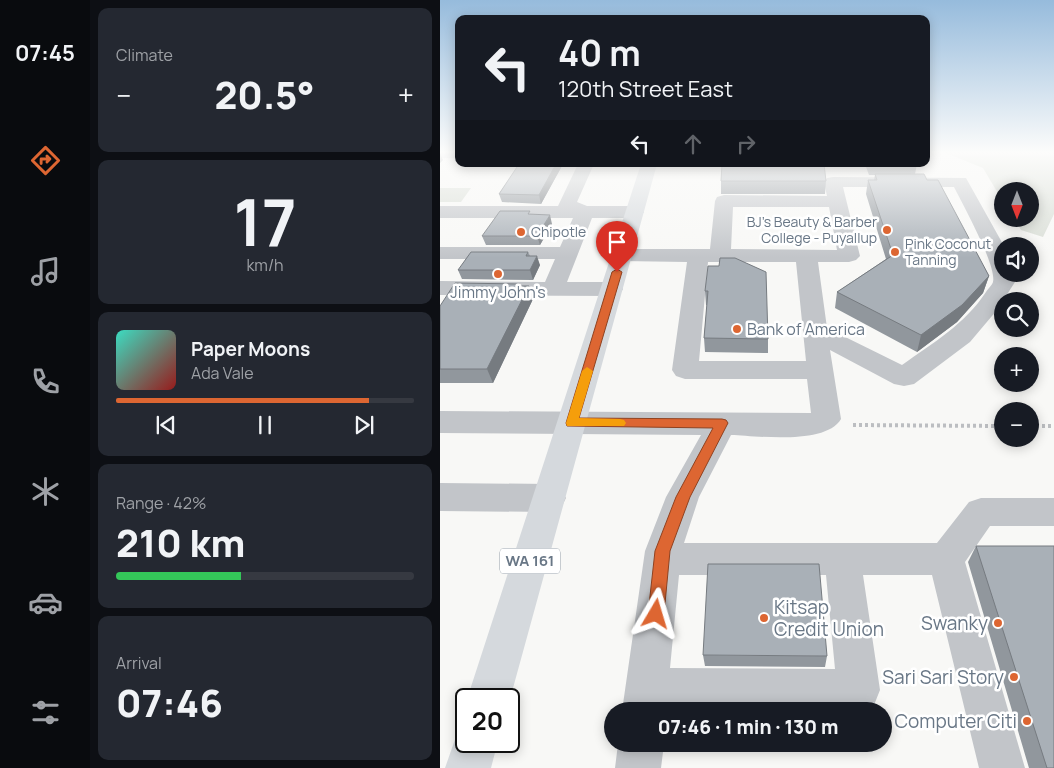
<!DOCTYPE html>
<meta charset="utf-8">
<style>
body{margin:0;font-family:Manrope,sans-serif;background:#242831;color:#f1f3f6;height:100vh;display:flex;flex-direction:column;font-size:19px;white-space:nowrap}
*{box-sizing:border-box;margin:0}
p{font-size:16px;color:#9ea1a6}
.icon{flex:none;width:28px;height:28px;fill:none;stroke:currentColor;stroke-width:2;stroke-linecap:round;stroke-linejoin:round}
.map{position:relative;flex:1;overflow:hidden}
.side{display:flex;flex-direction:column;gap:8px;padding:8px;background:#0d0f14;width:350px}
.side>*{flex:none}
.hud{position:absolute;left:15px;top:15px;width:475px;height:152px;border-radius:10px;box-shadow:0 2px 12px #0003;background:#171b24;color:#f1f3f6;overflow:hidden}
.needle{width:32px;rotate:180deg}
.tools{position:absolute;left:554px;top:182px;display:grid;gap:10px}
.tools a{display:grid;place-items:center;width:45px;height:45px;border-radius:50%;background:#171b24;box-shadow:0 2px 12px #0003;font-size:25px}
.speed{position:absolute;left:15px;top:688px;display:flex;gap:10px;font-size:25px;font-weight:700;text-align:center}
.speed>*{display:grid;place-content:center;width:65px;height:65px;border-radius:50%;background:#171b24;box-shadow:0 2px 12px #0003;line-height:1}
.speed .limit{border:2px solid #111;border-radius:8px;background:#fff;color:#111}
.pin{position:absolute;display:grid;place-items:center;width:42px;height:42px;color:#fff;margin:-51px -21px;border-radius:50% 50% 50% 0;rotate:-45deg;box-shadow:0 0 5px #0007}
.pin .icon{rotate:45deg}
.me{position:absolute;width:55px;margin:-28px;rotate:7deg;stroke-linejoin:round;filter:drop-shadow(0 0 4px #0008)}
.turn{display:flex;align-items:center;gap:18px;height:105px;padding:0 20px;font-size:22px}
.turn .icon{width:65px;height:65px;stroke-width:2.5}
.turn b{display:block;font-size:35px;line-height:42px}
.lanes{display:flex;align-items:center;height:48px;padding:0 20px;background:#0003;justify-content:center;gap:25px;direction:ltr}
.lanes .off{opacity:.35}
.big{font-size:38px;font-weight:800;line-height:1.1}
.side .card{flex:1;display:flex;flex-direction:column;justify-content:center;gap:8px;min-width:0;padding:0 18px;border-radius:10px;background:#242831}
.side .dial{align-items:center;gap:0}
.dial b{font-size:65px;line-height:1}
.song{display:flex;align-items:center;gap:15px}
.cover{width:60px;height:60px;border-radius:8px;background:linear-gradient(135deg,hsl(170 70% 55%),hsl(0 70% 35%))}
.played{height:5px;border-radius:2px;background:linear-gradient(90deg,#dd6632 85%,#363941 85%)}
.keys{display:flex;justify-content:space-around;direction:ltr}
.heat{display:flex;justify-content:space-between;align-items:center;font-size:28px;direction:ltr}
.charge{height:8px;border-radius:4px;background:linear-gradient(90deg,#34c759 42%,#363941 0)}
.trip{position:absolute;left:164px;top:702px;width:288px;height:50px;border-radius:25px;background:#171b24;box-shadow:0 2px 12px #0003;font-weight:800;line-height:50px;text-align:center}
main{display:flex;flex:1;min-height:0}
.tabs{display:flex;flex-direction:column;width:90px;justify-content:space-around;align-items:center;background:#090b0e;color:#9ea1a6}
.tabs .icon{width:35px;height:35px}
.tabs .active{color:#dd6632}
.tabs b{font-size:22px;color:#f1f3f6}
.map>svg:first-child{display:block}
.green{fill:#d8ddd5}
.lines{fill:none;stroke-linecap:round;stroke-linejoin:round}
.path{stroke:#bcbec1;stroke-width:4;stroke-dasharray:3 3;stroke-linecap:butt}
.minor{fill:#c2c5c9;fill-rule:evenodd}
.major{fill:#d5d9dd;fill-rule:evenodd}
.wall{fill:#91979d}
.shaded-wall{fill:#767b80}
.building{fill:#a9b0b7;stroke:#767b80}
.route{fill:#dd6632;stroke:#904220}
.slow{fill:#f59e0b}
.poi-dot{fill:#dd6632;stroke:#fff;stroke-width:2}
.labels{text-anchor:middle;stroke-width:5;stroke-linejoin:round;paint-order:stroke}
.far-poi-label{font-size:14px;fill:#697786;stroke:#fff;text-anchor:start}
.shield{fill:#fff;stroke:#96a0aa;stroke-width:1}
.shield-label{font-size:15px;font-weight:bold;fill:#697786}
.poi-label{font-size:16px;fill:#697786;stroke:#fff}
.near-poi-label{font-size:19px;fill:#697786;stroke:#fff;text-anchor:end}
</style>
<main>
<nav class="tabs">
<b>07:45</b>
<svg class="icon active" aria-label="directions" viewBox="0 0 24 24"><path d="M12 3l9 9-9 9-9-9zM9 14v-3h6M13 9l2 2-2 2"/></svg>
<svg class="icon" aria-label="music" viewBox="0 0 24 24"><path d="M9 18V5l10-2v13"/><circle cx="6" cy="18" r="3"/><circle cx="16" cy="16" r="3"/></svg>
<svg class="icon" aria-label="phone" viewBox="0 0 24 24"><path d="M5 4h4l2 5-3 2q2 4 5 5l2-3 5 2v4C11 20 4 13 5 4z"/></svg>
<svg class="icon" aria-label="climate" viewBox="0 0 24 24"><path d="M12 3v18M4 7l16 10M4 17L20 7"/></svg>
<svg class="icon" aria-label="car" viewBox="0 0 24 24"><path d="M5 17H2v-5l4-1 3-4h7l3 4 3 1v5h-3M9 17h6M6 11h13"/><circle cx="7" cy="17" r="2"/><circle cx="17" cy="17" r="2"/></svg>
<svg class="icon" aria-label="filters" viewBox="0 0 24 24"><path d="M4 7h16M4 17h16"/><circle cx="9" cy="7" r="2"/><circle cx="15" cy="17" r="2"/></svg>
</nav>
<section class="side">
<div class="card"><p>Climate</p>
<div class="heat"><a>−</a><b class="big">20.5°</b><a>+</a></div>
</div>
<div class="card dial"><b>17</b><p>km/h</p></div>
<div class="card">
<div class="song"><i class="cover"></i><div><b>Paper Moons</b><p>Ada Vale</p></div></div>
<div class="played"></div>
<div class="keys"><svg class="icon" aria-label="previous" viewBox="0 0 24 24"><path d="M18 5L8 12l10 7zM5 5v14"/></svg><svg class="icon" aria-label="pause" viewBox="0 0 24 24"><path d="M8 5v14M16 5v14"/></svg><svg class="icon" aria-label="next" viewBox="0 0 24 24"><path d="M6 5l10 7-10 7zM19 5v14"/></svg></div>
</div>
<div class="card"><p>Range · 42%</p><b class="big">210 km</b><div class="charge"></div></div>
<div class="card"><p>Arrival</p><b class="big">07:46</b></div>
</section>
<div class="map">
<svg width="614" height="768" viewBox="0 0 614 768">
<rect width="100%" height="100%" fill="#f8f8f6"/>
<path class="green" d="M 501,151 L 614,151 L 614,214 L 603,237 L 581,230 L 574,219 L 590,219 L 590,191 L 562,191 L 562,200 L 543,168 Z
M 0,188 L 31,188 L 21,202 L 0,202 Z"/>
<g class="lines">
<path class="path" d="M 413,425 L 562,426
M 590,426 L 614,426"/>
<path class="minor" d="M 0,151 L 19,151 L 19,158 L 0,158 Z
M 138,164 L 154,164 L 137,202 L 147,206 L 194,206 L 201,208 L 204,212 L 201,216 L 194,218 L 152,218 L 127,282 L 172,282 L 180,284 L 183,289 L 180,294 L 172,296 L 0,295 L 0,281 L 105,282 L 115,259 L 0,259 L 0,247 L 120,247 L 133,218 L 0,218 L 0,206 L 118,206 Z
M 393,177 L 526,178 L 564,246 L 562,274 L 574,274 L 575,282 L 557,310 L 530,342 L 474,384 L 464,386 L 454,384 L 390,350 L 401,419 C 386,445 318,436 291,435 L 259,497 L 244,543 L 497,543 L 529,502 L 541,498 L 614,498 L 614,526 L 550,526 L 525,562 L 585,768 L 539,768 L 492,575 L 423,575 L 440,690 L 434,705 L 419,711 L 182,711 L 205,551 L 226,497 L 261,435 L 0,433 L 0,411 L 371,413 L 367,379 L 245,379 L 236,376 L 232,370 L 247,262 L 181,261 L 174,259 L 170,255 L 174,251 L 181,249 L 270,249 L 275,201 L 277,197 L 284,195 L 387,196 L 384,182 L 387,178 ZM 403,187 L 514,187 C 523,205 557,266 553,282 C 552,285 548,289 546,292 C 525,324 493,343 462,365 L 387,328 L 378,262 L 409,262 L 416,260 L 420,256 ZM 293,207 L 389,207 L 397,250 L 291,249 ZM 268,262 L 356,262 L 366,361 L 259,361 ZM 239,575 L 386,575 L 395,669 L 230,668 Z
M 0,483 L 109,484 L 121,488 L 126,498 L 121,508 L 109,512 L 0,511 Z
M 178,744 L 224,744 L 221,768 L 175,768 Z"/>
<path class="major" d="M 201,164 L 217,164 L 70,699 L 69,701 L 69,699 L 27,699 Z
M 26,722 L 26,741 L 58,741 L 51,768 L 5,768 L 20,725 Z"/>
</g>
<path class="wall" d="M 79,164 L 123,164 L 101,204 L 62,202 L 59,194 Z
M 425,164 L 477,164 L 475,174 L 487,180 L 549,276 L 543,293 L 517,322 L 477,352 L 395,308 L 397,292 L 446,259 L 426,194 L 428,180 L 434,180 L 435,175 L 429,175 Z
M 281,181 L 386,181 L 385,194 L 281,194 Z
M 91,214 L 112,224 L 100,245 L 46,245 L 42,236 Z
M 88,252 L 90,256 L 100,265 L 93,280 L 22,279 L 18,270 Z
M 279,266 L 328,339 L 328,353 L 265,352 L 264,338 L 267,305 L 266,305 L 265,291 Z
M 80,284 L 81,286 L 89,286 L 93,299 L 53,383 L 0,383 L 0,306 Z
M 536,546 L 614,768 L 589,768 L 528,562 Z
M 263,655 L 387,656 L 385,667 L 265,666 Z"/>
<path class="shaded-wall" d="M 0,153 L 3,160 L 0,163 Z
M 116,164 L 123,164 L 101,204 L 99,195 Z
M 110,215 L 112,224 L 100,245 L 97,236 Z
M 97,256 L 100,265 L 93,280 L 90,270 Z
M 549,276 L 543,293 L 517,322 L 477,352 L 481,335 Z
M 80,284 L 84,295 L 89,286 L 93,299 L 53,383 L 47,369 Z"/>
<path class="building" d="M 79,164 L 116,164 L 99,195 L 59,194 Z
M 282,164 L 384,164 L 386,181 L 281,181 Z
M 435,174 L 484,174 L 487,180 L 498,180 L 549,276 L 522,305 L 481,335 L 397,292 L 453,255 L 428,180 L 437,180 Z
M 60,211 L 90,211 L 88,214 L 110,215 L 97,236 L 42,236 Z
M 31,252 L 88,252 L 86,256 L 97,256 L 90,270 L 18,270 Z
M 280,258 L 295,258 L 326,272 L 328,339 L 264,338 L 268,291 L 265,291 L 268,266 L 279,266 Z
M 15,283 L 80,284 L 79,286 L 89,286 L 47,369 L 0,369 L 0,306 Z
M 536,546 L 614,546 L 614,768 L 607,768 Z
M 268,564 L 379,564 L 387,656 L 263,655 Z"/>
<linearGradient id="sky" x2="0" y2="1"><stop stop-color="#96bbdc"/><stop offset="0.59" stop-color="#fcfcfb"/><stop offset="1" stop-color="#fcfcfb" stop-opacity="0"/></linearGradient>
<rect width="614" height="258" fill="url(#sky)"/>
<path class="route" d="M 177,269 L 182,272 L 139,418 L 282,419 L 286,420 L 288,423 L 250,497 L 230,551 L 224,614 L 221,620 L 216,622 L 210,620 L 208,614 L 215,551 L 236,497 L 273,428 L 127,426 L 126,423 L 172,272 Z"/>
<path class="slow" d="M 147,367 L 153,371 L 139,418 L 180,419 L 184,420 L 186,423 L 184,426 L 127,426 L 126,423 L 142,371 Z"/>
<g class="poi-dot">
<circle cx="447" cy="230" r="5"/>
<circle cx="81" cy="232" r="5"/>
<circle cx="455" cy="252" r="5"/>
<circle cx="58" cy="274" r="5"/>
<circle cx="297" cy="329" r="5"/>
<circle cx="324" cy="618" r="5"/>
<circle cx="558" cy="623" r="5"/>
<circle cx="574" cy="677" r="5"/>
<circle cx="587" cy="721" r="5"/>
</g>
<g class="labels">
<g class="far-poi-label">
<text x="437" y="227" text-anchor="end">BJ's Beauty &amp; Barber<tspan x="437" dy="16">College - Puyallup</tspan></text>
<text x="91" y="237">Chipotle</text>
<text x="465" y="249">Pink Coconut<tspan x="465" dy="16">Tanning</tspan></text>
</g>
<rect class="shield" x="60" y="548.5" width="60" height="25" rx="4"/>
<g class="shield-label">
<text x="90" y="566">WA 161</text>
</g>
<g class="poi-label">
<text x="58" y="298">Jimmy John's</text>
<text x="307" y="335" text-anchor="start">Bank of America</text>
</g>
<g class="near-poi-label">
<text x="334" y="614" text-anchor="start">Kitsap<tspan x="334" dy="22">Credit Union</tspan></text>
<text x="548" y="630">Swanky</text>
<text x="564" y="684">Sari Sari Story</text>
<text x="577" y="728">Computer Citi</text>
</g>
</g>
</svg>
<div class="tools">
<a><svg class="needle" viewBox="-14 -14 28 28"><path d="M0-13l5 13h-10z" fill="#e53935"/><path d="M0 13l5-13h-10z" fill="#9ea1a6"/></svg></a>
<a><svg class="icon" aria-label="sound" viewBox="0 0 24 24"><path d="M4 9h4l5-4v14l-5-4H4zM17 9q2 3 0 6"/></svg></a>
<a><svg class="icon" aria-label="search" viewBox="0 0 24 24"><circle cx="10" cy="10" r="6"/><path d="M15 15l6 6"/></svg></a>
<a>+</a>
<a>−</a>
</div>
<div class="speed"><div class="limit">20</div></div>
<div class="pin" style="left:177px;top:272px;background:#d93025"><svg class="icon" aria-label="arrive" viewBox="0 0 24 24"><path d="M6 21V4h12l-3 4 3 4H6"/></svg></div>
<svg class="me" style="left:216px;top:614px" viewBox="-20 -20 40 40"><path d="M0-17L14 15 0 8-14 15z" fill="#dd6632" stroke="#fff" stroke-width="4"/></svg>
<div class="trip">07:46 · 1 min · 130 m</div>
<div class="hud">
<div class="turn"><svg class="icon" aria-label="left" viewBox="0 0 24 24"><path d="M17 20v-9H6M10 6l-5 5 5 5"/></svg><div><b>40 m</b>120th Street East</div></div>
<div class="lanes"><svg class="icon" aria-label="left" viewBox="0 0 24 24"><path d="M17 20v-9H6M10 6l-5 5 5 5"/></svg><svg class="icon off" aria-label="ahead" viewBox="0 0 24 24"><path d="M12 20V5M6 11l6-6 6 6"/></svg><svg class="icon off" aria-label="right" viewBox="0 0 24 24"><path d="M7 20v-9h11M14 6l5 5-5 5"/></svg></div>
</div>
</div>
</main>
